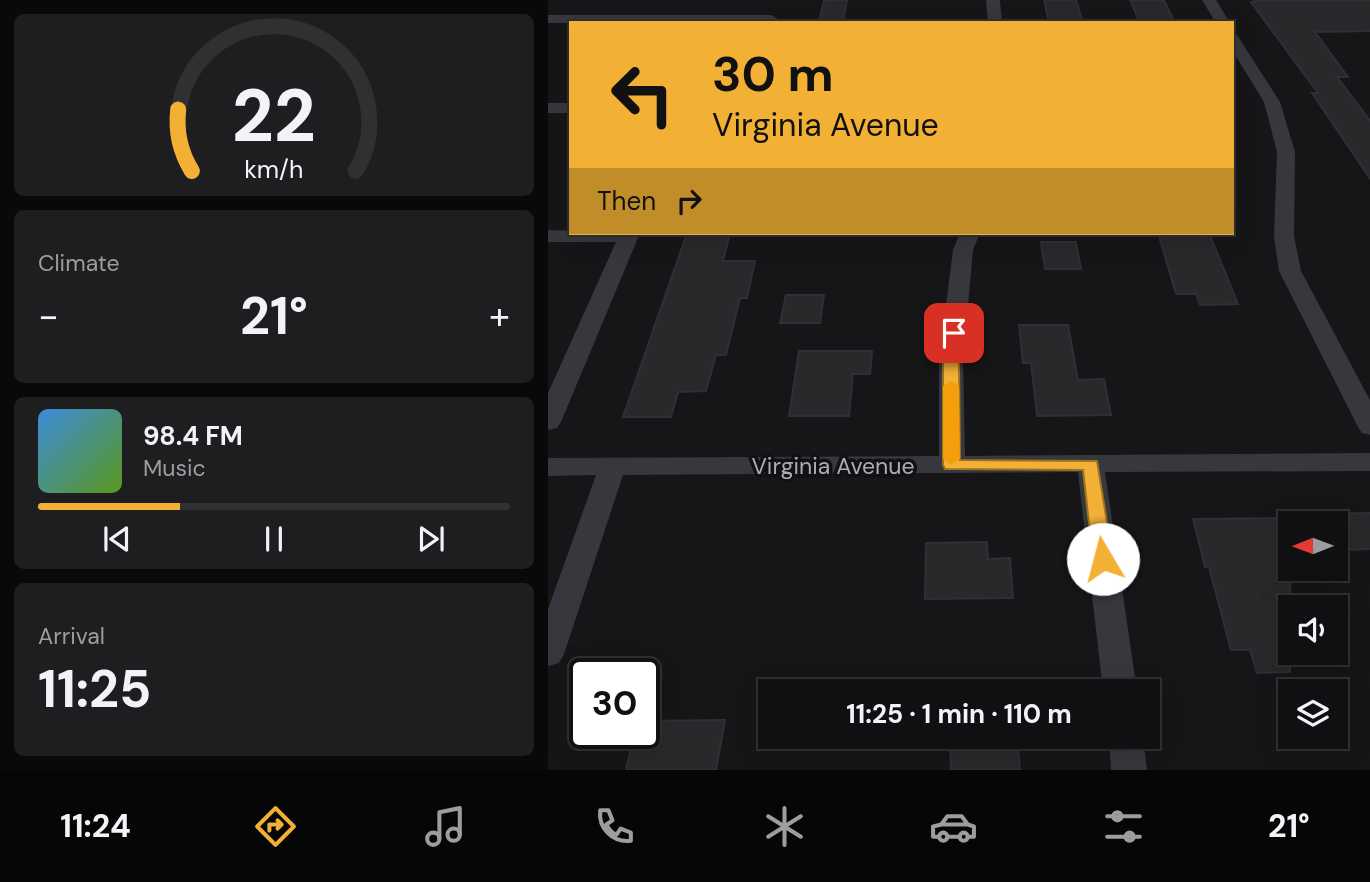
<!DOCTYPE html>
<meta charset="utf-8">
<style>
body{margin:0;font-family:"DM Sans",sans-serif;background:#1e1e20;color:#f1f3f6;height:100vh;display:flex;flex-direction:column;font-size:26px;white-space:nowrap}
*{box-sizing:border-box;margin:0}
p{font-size:23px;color:#9c9d9f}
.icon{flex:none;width:38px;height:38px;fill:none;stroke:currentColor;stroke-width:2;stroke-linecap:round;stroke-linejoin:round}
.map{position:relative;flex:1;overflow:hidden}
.details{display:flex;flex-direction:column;gap:14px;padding:14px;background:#09090a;width:548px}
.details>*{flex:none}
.banner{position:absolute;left:21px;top:21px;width:665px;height:214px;border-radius:0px;box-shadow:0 7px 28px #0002,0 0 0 2px #303032;background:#f2b134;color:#111;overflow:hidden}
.needle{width:46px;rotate:269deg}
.tools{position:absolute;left:730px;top:511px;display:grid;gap:14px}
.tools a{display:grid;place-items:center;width:70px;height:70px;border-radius:0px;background:#101012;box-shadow:0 7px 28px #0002,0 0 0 2px #303032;font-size:35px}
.speed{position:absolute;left:21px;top:658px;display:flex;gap:14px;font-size:35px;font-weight:700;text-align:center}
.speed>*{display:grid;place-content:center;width:91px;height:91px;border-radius:50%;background:#101012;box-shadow:0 7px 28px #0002,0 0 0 2px #303032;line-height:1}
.speed .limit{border:4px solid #111;border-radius:10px;background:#fff;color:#111}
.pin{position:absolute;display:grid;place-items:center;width:60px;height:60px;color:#fff;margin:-30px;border-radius:14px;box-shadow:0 4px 10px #0006}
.me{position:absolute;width:77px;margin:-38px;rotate:352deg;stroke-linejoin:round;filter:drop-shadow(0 0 5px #0008)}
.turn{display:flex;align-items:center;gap:24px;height:147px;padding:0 28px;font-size:32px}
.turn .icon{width:91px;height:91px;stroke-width:2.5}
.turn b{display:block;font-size:49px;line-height:60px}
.then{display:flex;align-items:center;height:66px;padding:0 28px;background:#0003;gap:14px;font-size:26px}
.big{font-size:52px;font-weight:700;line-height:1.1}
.details .tile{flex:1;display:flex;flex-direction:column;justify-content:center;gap:10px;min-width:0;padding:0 24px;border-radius:10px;background:#1e1e20}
.details .dial{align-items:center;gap:0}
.dial svg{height:182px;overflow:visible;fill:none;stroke:#303032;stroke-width:7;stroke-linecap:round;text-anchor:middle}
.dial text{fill:#f1f3f6;stroke:none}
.song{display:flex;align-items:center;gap:21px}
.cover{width:84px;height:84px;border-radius:10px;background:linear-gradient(135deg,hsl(210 70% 55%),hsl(90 70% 35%))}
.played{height:7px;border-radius:4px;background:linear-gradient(90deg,#f2b134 30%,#303032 30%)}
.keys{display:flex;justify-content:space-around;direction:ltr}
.heat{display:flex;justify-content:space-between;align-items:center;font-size:38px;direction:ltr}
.trip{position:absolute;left:210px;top:679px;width:402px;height:70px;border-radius:0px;background:#101012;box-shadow:0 7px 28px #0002,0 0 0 2px #303032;font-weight:700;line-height:70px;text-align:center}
.tabs{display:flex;height:112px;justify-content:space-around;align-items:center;background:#060607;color:#9c9d9f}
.tabs .icon{width:49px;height:49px}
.tabs .on{color:#f2b134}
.tabs b{font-size:32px;color:#f1f3f6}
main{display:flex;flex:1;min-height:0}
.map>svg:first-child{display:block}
.building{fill:#29292c;stroke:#303034;stroke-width:2}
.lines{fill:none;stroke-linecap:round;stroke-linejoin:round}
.street{fill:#37383d;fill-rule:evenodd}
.route{fill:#f2b134;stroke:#9d7322;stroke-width:2}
.slow{fill:#f59e0b}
.labels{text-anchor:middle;stroke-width:7;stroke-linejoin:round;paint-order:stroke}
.street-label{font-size:23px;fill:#a8adb8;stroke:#111113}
</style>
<main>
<section class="details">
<div class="tile dial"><svg viewBox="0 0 100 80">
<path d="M14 69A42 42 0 1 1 86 69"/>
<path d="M14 69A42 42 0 0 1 8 42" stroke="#f2b134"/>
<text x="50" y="56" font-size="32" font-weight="700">22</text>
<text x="50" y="72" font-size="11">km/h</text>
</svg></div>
<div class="tile"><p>Climate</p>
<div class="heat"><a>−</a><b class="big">21°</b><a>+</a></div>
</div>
<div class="tile">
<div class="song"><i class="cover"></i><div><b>98.4 FM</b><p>Music</p></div></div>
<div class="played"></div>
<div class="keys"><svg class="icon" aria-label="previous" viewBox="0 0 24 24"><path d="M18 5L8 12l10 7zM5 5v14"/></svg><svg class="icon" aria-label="pause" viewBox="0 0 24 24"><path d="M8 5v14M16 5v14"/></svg><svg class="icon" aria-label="next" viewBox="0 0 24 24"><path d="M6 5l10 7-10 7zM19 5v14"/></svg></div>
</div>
<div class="tile"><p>Arrival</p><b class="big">11:25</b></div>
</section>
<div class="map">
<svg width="823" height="770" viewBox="0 0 823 770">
<rect width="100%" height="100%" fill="#161618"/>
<path class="building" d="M 276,0 L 299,0 L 295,23 L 271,23 Z
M 496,0 L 528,0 L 535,23 L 501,23 Z
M 582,0 L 616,0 L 627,23 L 592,23 Z
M 711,0 L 823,0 L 823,31 L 767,32 L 800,77 L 789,77 L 823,122 L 823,180 L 764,93 L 770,93 L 703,2 Z
M 139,233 L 182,233 L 175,261 L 207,261 L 199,298 L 192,298 L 178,355 L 168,355 L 158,391 L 130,392 L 123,417 L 75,417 Z
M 610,233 L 661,233 L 690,304 L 652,305 L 648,294 L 628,294 Z
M 493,242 L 528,242 L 533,269 L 497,269 Z
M 238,295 L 276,295 L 272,323 L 232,323 Z
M 471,325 L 520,325 L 530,380 L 556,379 L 563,415 L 489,416 L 483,363 L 475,363 Z
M 251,351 L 324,351 L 322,374 L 305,374 L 301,416 L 241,416 Z
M 823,513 L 823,549 L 795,550 L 788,523 L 785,523 L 781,514 Z
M 742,518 L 742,672 L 709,673 L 702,650 L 683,650 L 661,567 L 657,567 L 645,519 Z
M 439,542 L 440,559 L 462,558 L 465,598 L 377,599 L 378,543 Z
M 177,720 L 168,770 L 78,770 L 87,733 L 96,733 L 96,721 Z
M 402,737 L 469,737 L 472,770 L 403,770 Z"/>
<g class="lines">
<path class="street" d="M 438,0 L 452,0 L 454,23 L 440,23 Z
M 654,0 L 668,0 L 682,23 L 668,23 Z
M 0,15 L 223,15 L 230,19 L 225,23 L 0,23 Z
M 684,34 L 689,35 L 732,102 L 747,152 L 746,236 L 753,271 L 823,402 L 823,435 L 814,433 L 810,427 L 731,271 L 726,236 L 729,152 L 716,102 L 684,50 Z
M 0,103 L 23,103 L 23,113 L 0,113 Z
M 0,230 L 92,233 L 13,422 L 9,428 L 0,430 L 0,393 L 68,242 L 0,242 Z
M 412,233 L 432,233 L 425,250 L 415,360 L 417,456 L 823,453 L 823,471 L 557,472 L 589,691 L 555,691 L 530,472 L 75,475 L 16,654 L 11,663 L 0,666 L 0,609 L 48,475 L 0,476 L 0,458 L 391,456 L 391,360 L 405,250 Z
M 561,737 L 595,737 L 599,770 L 563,770 Z"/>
</g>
<path class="route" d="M 406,328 L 413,333 L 411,360 L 412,460 L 549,461 L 565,559 L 562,564 L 548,564 L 545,559 L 535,470 L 397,469 L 395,465 L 395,360 L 399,333 Z"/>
<path class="slow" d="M 403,381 L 411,386 L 412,459 L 403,465 L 395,459 L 395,386 Z"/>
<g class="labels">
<g class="street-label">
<text x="285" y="474">Virginia Avenue</text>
</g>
</g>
</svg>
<div class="tools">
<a><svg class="needle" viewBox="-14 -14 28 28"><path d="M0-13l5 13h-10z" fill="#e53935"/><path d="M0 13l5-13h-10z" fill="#9c9d9f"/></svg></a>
<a><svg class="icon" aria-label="sound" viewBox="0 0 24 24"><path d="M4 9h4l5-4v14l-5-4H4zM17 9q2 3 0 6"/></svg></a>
<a><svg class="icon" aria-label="layers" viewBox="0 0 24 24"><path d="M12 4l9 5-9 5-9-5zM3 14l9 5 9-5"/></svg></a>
</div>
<div class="speed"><div class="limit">30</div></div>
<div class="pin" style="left:406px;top:333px;background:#d93025"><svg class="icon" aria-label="arrive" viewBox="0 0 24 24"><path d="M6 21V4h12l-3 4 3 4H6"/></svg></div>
<svg class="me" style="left:555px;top:559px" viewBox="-20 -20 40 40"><circle r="19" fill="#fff"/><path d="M0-13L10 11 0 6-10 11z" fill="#f2b134"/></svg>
<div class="trip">11:25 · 1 min · 110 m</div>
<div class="banner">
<div class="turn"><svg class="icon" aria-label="left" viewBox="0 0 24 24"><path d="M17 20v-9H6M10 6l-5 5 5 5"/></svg><div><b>30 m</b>Virginia Avenue</div></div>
<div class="then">Then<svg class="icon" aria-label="right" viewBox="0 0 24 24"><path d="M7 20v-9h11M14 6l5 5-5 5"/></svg></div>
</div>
</div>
</main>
<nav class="tabs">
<b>11:24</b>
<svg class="icon on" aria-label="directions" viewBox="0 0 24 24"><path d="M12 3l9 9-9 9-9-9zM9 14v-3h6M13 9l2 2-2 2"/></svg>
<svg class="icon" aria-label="music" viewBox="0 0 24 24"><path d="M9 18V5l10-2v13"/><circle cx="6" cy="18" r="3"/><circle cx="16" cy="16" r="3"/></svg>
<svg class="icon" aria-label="phone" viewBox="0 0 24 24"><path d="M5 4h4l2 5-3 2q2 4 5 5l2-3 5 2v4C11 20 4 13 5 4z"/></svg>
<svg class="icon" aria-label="climate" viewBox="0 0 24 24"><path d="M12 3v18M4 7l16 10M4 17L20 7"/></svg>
<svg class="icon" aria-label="car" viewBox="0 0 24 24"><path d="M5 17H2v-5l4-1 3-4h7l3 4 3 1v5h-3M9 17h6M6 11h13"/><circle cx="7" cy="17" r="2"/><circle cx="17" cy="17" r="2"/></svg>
<svg class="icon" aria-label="filters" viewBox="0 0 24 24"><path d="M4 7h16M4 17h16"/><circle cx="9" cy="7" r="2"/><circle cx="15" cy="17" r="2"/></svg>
<b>21°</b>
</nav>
